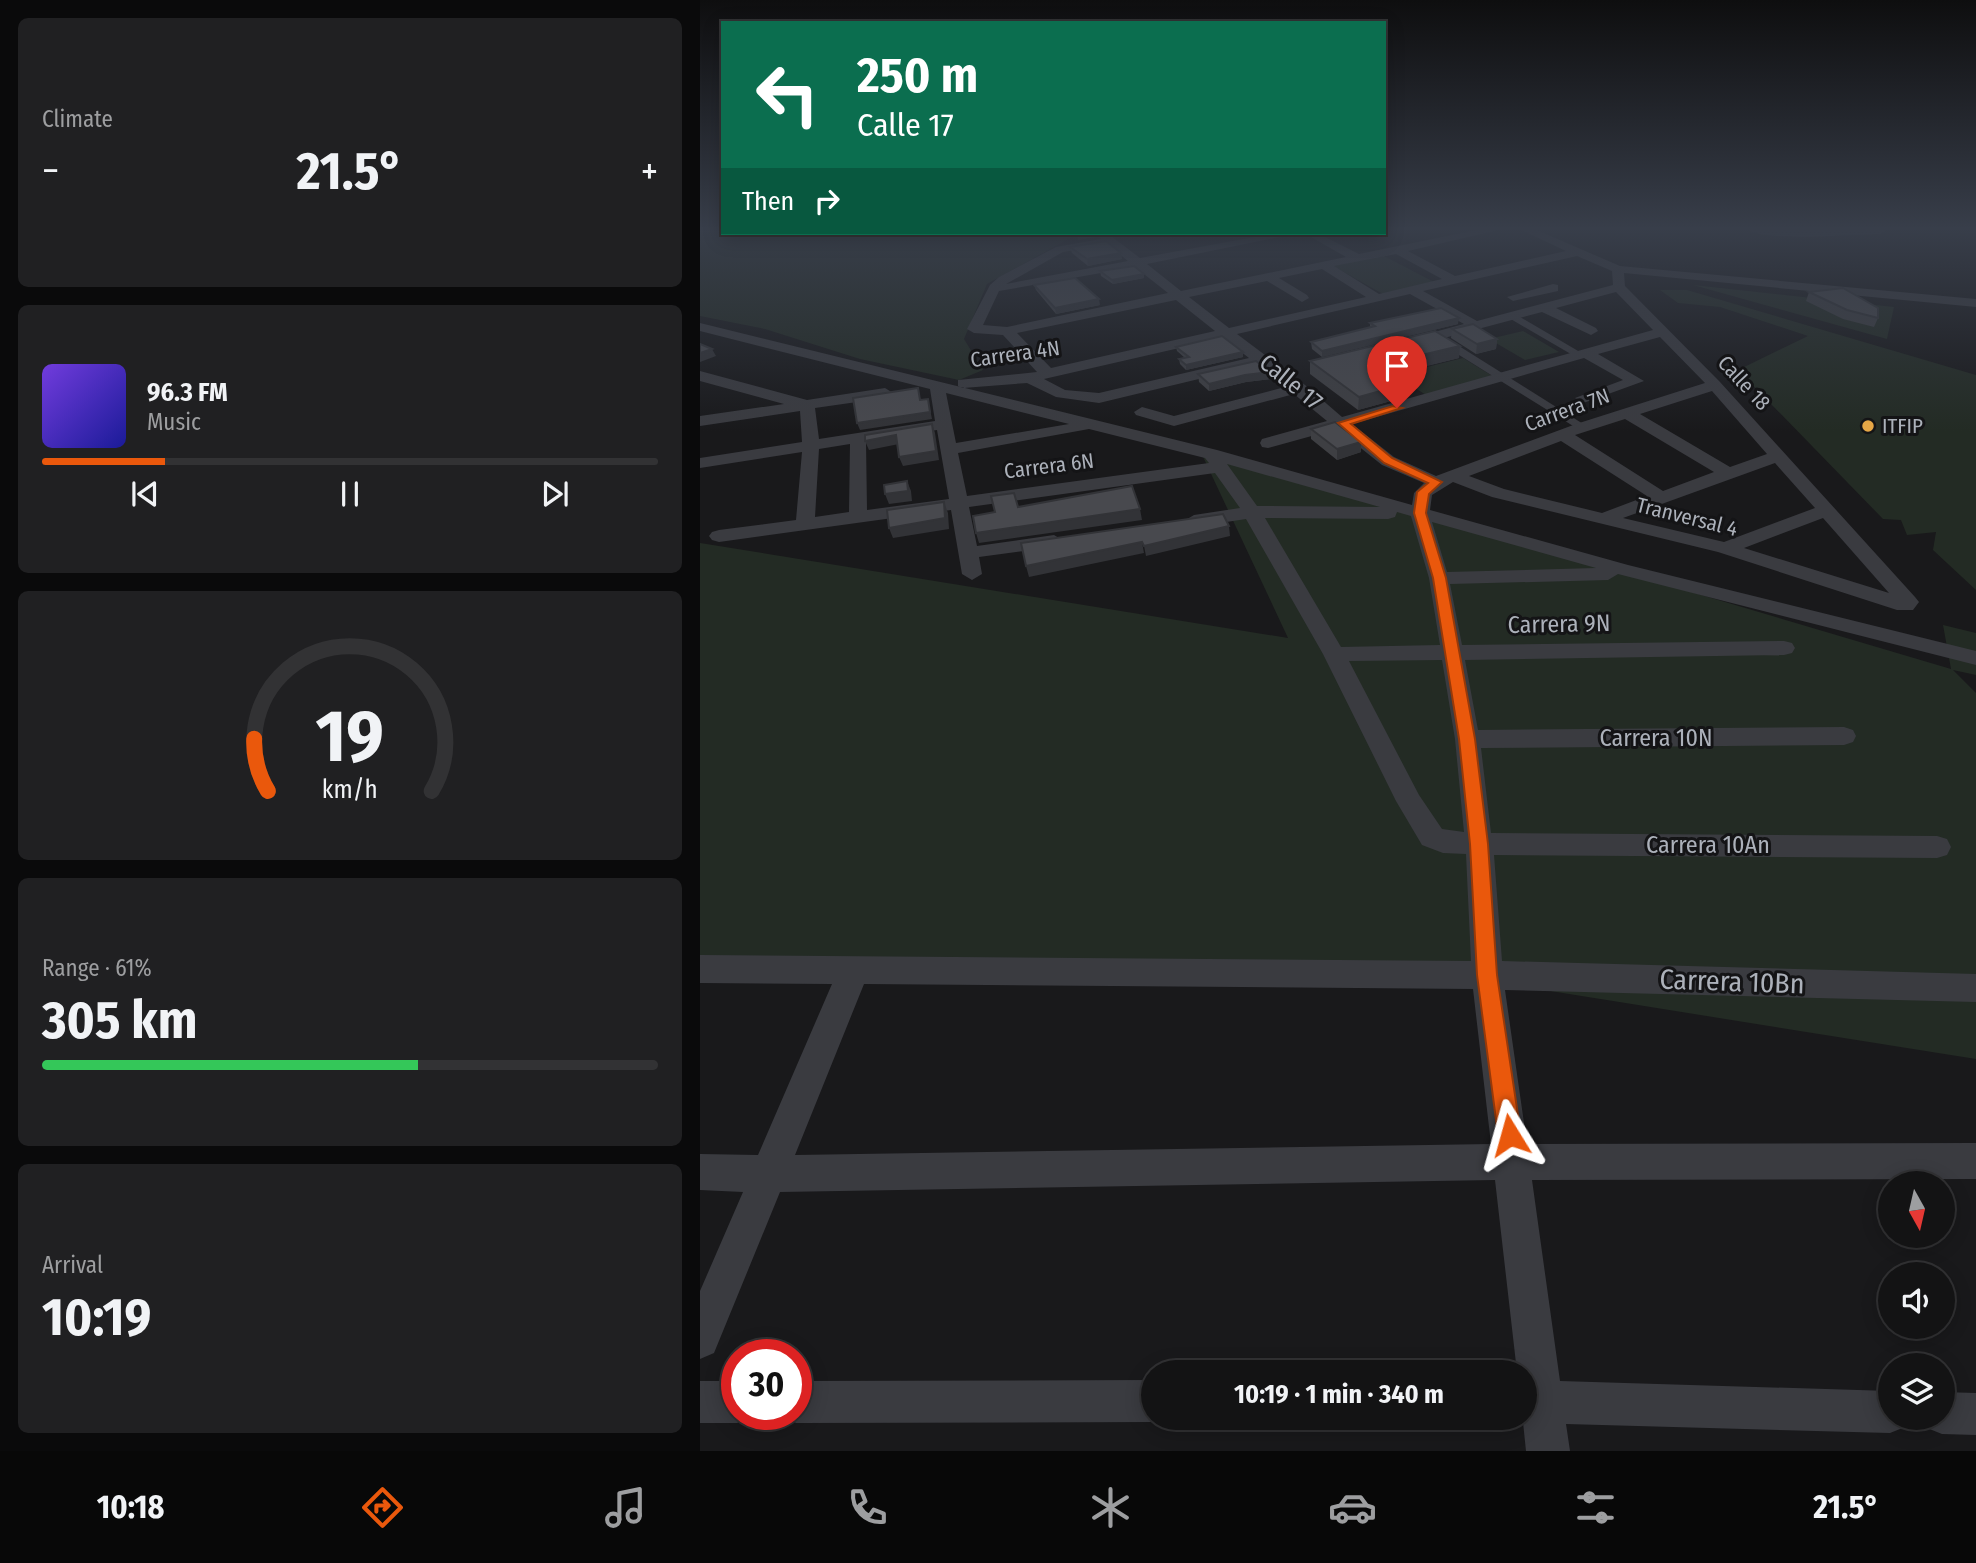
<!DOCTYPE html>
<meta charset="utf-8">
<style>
body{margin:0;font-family:"Fira Sans Condensed",sans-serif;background:#202022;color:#f1f3f6;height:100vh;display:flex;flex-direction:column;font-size:26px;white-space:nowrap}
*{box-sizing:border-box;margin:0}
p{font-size:23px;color:#9d9ea0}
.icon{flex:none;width:38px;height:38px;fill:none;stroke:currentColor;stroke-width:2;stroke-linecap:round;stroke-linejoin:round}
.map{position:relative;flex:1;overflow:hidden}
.details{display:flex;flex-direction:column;gap:18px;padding:18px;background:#0a0a0b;width:700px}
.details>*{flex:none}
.top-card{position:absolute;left:21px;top:21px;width:665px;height:214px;border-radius:0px;box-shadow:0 4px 18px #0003,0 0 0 2px #323234;background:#0b6e4f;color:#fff;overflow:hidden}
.needle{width:46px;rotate:172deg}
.tools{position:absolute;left:1178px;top:1171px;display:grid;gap:14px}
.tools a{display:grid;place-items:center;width:77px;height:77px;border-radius:50%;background:#131314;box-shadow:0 4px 18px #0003,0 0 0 2px #323234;font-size:35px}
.speed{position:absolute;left:21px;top:1339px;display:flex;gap:14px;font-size:35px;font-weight:700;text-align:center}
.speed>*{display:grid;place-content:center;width:91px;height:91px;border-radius:50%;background:#131314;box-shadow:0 4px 18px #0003,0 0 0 2px #323234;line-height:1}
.speed .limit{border:10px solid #d22;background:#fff;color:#111}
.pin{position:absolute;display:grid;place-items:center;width:60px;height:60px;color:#fff;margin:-72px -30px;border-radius:50% 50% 50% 0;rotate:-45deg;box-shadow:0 0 7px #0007}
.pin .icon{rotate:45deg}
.me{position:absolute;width:77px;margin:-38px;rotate:352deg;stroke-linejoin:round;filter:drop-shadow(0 0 5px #0008)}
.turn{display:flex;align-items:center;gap:24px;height:147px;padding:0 21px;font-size:32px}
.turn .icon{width:91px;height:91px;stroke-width:2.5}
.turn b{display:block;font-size:49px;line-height:60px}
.then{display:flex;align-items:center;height:66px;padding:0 21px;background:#0003;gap:14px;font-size:26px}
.big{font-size:52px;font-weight:700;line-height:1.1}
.details .widget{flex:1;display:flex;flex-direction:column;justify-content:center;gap:10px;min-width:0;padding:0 24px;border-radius:10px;background:#202022}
.details .dial{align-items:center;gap:0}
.dial svg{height:182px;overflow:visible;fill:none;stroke:#323234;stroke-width:7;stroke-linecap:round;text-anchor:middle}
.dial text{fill:#f1f3f6;stroke:none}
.song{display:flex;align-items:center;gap:21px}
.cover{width:84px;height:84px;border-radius:10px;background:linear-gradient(135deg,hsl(260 70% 55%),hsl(240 70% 35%))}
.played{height:7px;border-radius:4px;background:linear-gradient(90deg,#ea580c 20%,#323234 20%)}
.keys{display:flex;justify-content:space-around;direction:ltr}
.heat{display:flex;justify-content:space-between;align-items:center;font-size:38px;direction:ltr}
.charge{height:10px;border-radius:5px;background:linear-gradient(90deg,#34c759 61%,#323234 0)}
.trip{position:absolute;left:441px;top:1360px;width:396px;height:70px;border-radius:35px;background:#131314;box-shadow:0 4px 18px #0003,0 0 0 2px #323234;font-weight:700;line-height:70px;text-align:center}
.dock{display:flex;height:112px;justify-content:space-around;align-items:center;background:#080808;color:#9d9ea0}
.dock .icon{width:49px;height:49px}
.dock .current{color:#ea580c}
.dock b{font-size:32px;color:#f1f3f6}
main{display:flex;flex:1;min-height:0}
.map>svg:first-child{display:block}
.green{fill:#232b24}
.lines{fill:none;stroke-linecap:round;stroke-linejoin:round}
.river{fill:#323b40;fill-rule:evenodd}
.pedestrian{fill:#3a3b40;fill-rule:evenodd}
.minor{fill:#3a3b40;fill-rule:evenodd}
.wall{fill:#3e3f43}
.shaded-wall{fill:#323337}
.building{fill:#48494e;stroke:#323337;stroke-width:2}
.route{fill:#ea580c;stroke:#983908;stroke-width:2}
.poi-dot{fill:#e6a746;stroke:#141416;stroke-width:2.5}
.labels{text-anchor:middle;stroke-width:6;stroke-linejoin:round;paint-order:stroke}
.far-street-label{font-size:21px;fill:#acb1ba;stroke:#141416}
.far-poi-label{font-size:21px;fill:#acb1ba;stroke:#141416;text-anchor:start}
.street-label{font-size:24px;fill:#acb1ba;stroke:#141416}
.near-street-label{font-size:28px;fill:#acb1ba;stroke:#141416}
</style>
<main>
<section class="details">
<div class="widget"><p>Climate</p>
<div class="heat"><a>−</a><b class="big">21.5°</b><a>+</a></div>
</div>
<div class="widget">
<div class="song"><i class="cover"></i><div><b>96.3 FM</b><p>Music</p></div></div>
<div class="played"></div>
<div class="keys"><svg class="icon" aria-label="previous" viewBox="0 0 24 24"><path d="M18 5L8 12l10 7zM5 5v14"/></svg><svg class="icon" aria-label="pause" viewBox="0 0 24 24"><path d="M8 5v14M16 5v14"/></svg><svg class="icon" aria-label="next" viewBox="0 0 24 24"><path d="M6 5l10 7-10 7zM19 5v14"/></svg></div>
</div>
<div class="widget dial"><svg viewBox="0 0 100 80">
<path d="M14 69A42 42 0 1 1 86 69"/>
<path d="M14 69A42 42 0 0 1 8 46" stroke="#ea580c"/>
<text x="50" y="56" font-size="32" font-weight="700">19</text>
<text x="50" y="72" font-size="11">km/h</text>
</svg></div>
<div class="widget"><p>Range · 61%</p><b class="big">305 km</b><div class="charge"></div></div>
<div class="widget"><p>Arrival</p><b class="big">10:19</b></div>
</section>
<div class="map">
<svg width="1276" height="1451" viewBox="0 0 1276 1451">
<rect width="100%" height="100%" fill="#19191b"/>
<path class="green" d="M 0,228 L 23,228 L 23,233 L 379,233 L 287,284 L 264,339 L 283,370 L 259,380 L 160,359 L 65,329 L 0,316 Z
M 682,255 L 734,282 L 683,294 L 633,266 Z
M 993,285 L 1194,307 L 1187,339 Z
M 960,290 L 987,290 L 1276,375 L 1276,590 L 1233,550 L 1236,532 L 1207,535 L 1201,520 L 1183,519 L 1038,370 L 1108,336 L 1020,307 L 978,303 Z
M 823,331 L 859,352 L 825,360 L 789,339 Z
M 763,358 L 794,377 L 726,395 L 695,375 Z
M 498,446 L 1251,669 L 1243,625 L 1276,633 L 1276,675 L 1253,670 L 1276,693 L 1276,1059 L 756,976 L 0,975 L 0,543 L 588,638 Z"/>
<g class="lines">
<path class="river" d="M 1046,228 L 1190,228 L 1180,234 C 1157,234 1059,243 1046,228 Z"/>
<path class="pedestrian" d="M 809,314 L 815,314 L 885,355 L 876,357 L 809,318 Z
M 735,336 L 743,336 L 888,427 L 878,429 L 735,340 Z"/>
<path class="minor" d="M 786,228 L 807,228 L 708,251 L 755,276 L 866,251 L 817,228 L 832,228 L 920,266 L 1276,299 L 1276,307 L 924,273 L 925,286 L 1020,382 L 1215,597 L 1219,602 L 1213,610 L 1197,610 L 1018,552 L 792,497 L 753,482 L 732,495 L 730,510 L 928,565 L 1276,651 L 1276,665 L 918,574 L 908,580 L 750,584 L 762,645 L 1084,641 L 1092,643 L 1095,648 L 1092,653 L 1084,655 L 765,660 L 778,730 L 1144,727 L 1153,730 L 1156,736 L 1153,742 L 1144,745 L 781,748 L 791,833 L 1237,836 L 1247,839 L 1251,847 L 1247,855 L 1237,858 L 794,855 L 802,961 L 1276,974 L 1276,1002 L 805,990 L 827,1144 L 1276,1143 L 1276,1179 L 832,1180 L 860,1381 L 1190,1391 L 1190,1418 L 1209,1418 L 1205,1427 L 1190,1433 L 866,1424 L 870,1451 L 826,1451 L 823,1422 L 812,1418 L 824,1418 L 824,1372 L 817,1372 L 795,1180 L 80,1192 L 14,1353 L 0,1359 L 0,1291 L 43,1192 L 0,1190 L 0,1154 L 58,1155 L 132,984 L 0,983 L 0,955 L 771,961 L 766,854 L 743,853 L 722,845 L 696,801 L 623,654 L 546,519 L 494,527 L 484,521 L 494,515 L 540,508 L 515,473 L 269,507 L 277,546 L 354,535 L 364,541 L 354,547 L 279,557 L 282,574 L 272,580 L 262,574 L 251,510 L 19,542 L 12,540 L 9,536 L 12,532 L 19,530 L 96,520 L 102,452 L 0,468 L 0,458 L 102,442 L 100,411 L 0,426 L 0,416 L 84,404 L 0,381 L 0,371 L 107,400 L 185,388 L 193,393 L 185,398 L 115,408 L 119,439 L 235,421 L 230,389 L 0,331 L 0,323 L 517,450 L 712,505 L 714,493 L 724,483 L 682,465 L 637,429 L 568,448 L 562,447 L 560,443 L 562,439 L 627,421 L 594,394 L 474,426 L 436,415 L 434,412 L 442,407 L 474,416 L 585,387 L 557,365 L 399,403 L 356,397 L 327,383 L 263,388 L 258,386 L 258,380 L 337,372 L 303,335 L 274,333 L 267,329 L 290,285 L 299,277 L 356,247 L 401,239 L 395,233 L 407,233 L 440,258 L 576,233 L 599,233 L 447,264 L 481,291 L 646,257 L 604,233 L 617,233 L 659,254 ZM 408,245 L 428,261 L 306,284 L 363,252 ZM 696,254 L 742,279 L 679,294 L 634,266 ZM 877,256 L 912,271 L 913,285 L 777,321 L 723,291 ZM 435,267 L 468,293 L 307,327 L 283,325 L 299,291 ZM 622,269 L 666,297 L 529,328 L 489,297 L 567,281 L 602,302 L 609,298 L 607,295 L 579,278 ZM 916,292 L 953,330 L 642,417 L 605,385 L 537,334 L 710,294 L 764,324 L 705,340 L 703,343 L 710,347 L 842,312 L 891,335 L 898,331 L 896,328 L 856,308 ZM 476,300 L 515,331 L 351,368 L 317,333 ZM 960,337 L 1005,383 L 876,424 L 736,476 L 694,457 L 652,424 L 884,358 L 923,380 L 875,398 L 883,403 L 889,401 L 944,381 L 898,354 ZM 523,338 L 549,358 L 399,393 L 365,390 L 344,379 ZM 1012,391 L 1067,454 L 1030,467 L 940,414 ZM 246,393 L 369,424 L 256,443 ZM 925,419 L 1014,472 L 963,491 L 875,435 ZM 389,429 L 505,458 L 509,463 L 267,496 L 258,453 ZM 237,430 L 249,499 L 167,510 L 166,442 ZM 861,441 L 947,496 L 902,513 L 804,489 L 769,476 ZM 150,444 L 149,512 L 115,517 L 119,449 ZM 1075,463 L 1115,508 L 1024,542 L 923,518 ZM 527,464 L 680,507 L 557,506 ZM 697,512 L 711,516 L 729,578 L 740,645 L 641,647 L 565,518 L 688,519 L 695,517 ZM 1123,518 L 1189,593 L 1044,548 ZM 732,522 L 896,568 L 747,572 ZM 742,660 L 755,739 L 764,832 L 742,829 L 719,795 L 649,661 ZM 164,984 L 773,989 L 791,1144 L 95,1155 Z
M 853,284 L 858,285 L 858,291 L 813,301 L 807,297 Z
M 453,1380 L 453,1418 L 465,1418 L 453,1422 L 96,1423 L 80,1414 L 96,1414 L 96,1381 Z
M 0,1381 L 37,1381 L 37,1414 L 53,1414 L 52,1417 L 37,1423 L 0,1423 Z
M 1242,1392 L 1276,1393 L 1276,1435 L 1242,1434 L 1227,1428 L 1222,1418 L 1242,1418 Z"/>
</g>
<path class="wall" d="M 370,247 L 421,253 L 422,259 L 388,266 L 372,253 Z
M 400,271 L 444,274 L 444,278 L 413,284 L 401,276 Z
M 334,285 L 400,305 L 356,314 L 336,290 Z
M 1109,292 L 1178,318 L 1174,327 L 1143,319 L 1106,301 Z
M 670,323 L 758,324 L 622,357 L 612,349 L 611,342 L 670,328 Z
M 752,329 L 797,339 L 796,349 L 776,354 L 751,338 Z
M 476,347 L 543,352 L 543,357 L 486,370 L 480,364 L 479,359 L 485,358 L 477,351 Z
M 759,358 L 688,375 L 702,385 L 702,398 L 658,410 L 610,374 L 610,361 Z
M 498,374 L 571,379 L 546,382 L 509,391 L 499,382 Z
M 611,429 L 661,442 L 661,452 L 637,460 L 611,439 Z"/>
<path class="shaded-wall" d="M 377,233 L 395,233 L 396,237 L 378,240 Z
M 421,253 L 422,259 L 388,266 L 387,259 Z
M 444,274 L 444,278 L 413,284 L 412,280 Z
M 399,299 L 400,305 L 356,314 L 355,308 Z
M 759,318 L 758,324 L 622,357 L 622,351 Z
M 797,339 L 796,349 L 776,354 L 777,344 Z
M 760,346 L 759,358 L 675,379 L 675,366 Z
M 12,349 L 16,356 L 0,362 L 0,353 Z
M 543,352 L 543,357 L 486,370 L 486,365 Z
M 570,372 L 571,379 L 546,382 L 509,391 L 509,384 L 545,375 Z
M 702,385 L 702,398 L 658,410 L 659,397 Z
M 228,399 L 232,419 L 160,430 L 157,423 Z
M 232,424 L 235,433 L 239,460 L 203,466 L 199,457 Z
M 196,435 L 199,444 L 169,450 L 165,441 Z
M 661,442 L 661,452 L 637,460 L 637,449 Z
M 207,481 L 211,491 L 212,501 L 189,504 L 185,494 Z
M 244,502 L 248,513 L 249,529 L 193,538 L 189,528 Z
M 440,509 L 442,520 L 279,543 L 276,533 Z
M 529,526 L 530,536 L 446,556 L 444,546 Z
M 442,542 L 444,553 L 329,577 L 326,566 Z"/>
<path class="building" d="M 406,241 L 421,253 L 387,259 L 370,247 Z
M 434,266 L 444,274 L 412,280 L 400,271 Z
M 375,278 L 399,299 L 355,308 L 334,285 Z
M 1143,288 L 1178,308 L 1178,318 L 1147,310 L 1109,292 Z
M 741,308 L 759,318 L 622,351 L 611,342 L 675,326 L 670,323 Z
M 773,324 L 797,339 L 777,344 L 752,329 Z
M 735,331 L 760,346 L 675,366 L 702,385 L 659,397 L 610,361 Z
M 522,336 L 543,352 L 486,365 L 479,359 L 489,357 L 476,347 Z
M 0,344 L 12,349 L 0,353 Z
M 556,361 L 570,372 L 545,375 L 509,384 L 498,374 Z
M 218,388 L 220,400 L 228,399 L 230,412 L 157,423 L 153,398 Z
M 635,422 L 661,442 L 637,449 L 611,429 Z
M 232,424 L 236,451 L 199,457 L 196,435 L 165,441 L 165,435 Z
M 207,481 L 208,491 L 185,494 L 184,485 Z
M 432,486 L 440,509 L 276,533 L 273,516 L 295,512 L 291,496 L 314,493 L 318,507 Z
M 244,502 L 245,518 L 189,528 L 187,510 Z
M 523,514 L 529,526 L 444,546 L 442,542 L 326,566 L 321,543 Z"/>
<linearGradient id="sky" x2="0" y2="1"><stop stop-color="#0e0e0f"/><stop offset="0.53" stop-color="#383e4a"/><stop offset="1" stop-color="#383e4a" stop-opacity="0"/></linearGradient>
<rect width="1276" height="431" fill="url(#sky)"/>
<path class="route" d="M 693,406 L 702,408 L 651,424 L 692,458 L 742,482 L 729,494 L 726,513 L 746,578 L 775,739 L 788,844 L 797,975 L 821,1135 L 818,1143 L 810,1147 L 801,1143 L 798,1135 L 777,975 L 770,844 L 759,739 L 733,578 L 714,513 L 717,492 L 728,483 L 684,463 L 638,423 Z"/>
<circle class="poi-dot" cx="1168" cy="426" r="7"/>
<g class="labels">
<g class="far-street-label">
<text transform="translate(315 354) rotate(-8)" y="7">Carrera 4N</text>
<text transform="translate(1044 383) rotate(47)" y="7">Calle 18</text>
<text transform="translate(867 410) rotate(-20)" y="7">Carrera 7N</text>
<text transform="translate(349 466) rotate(-7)" y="7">Carrera 6N</text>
<text transform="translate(987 517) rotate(14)" y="7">Tranversal 4</text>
</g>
<g class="far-poi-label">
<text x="1182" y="433">ITFIP</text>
</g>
<g class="street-label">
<text transform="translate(591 382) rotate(39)" y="8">Calle 17</text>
<text transform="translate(859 624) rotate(-1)" y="8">Carrera 9N</text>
<text x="956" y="746">Carrera 10N</text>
<text x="1008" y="853">Carrera 10An</text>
</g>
<g class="near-street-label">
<text transform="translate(1032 981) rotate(2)" y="10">Carrera 10Bn</text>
</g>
</g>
</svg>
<div class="tools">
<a><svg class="needle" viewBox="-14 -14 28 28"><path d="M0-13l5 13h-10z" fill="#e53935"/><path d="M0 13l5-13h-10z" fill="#9d9ea0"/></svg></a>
<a><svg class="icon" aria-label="sound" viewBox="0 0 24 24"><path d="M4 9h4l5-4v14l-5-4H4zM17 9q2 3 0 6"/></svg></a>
<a><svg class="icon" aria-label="layers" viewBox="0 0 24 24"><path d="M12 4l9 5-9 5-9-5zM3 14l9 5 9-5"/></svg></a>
</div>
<div class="speed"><div class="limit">30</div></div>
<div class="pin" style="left:697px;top:408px;background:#d93025"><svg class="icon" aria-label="arrive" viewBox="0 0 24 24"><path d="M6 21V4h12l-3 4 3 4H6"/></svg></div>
<svg class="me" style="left:810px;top:1135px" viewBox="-20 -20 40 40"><path d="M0-17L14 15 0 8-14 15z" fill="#ea580c" stroke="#fff" stroke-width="4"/></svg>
<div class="trip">10:19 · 1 min · 340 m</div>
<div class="top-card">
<div class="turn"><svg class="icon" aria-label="left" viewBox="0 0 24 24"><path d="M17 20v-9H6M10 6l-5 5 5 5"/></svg><div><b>250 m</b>Calle 17</div></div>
<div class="then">Then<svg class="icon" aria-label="right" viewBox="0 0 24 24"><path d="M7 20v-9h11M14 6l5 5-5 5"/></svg></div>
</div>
</div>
</main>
<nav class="dock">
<b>10:18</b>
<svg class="icon current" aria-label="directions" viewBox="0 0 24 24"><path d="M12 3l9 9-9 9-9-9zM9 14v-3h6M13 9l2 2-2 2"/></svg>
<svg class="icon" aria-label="music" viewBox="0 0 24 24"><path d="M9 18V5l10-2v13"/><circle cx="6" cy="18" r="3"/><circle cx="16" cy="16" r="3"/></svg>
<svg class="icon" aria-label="phone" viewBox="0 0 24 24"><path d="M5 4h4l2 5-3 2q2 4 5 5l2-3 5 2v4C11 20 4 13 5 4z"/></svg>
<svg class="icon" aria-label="climate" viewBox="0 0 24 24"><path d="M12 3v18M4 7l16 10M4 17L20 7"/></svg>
<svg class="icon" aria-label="car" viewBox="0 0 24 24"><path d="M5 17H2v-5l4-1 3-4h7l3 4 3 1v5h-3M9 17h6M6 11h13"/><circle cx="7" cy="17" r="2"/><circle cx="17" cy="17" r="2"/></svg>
<svg class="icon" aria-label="filters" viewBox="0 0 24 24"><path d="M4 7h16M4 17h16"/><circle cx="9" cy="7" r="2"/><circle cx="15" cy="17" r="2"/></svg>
<b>21.5°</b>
</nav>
